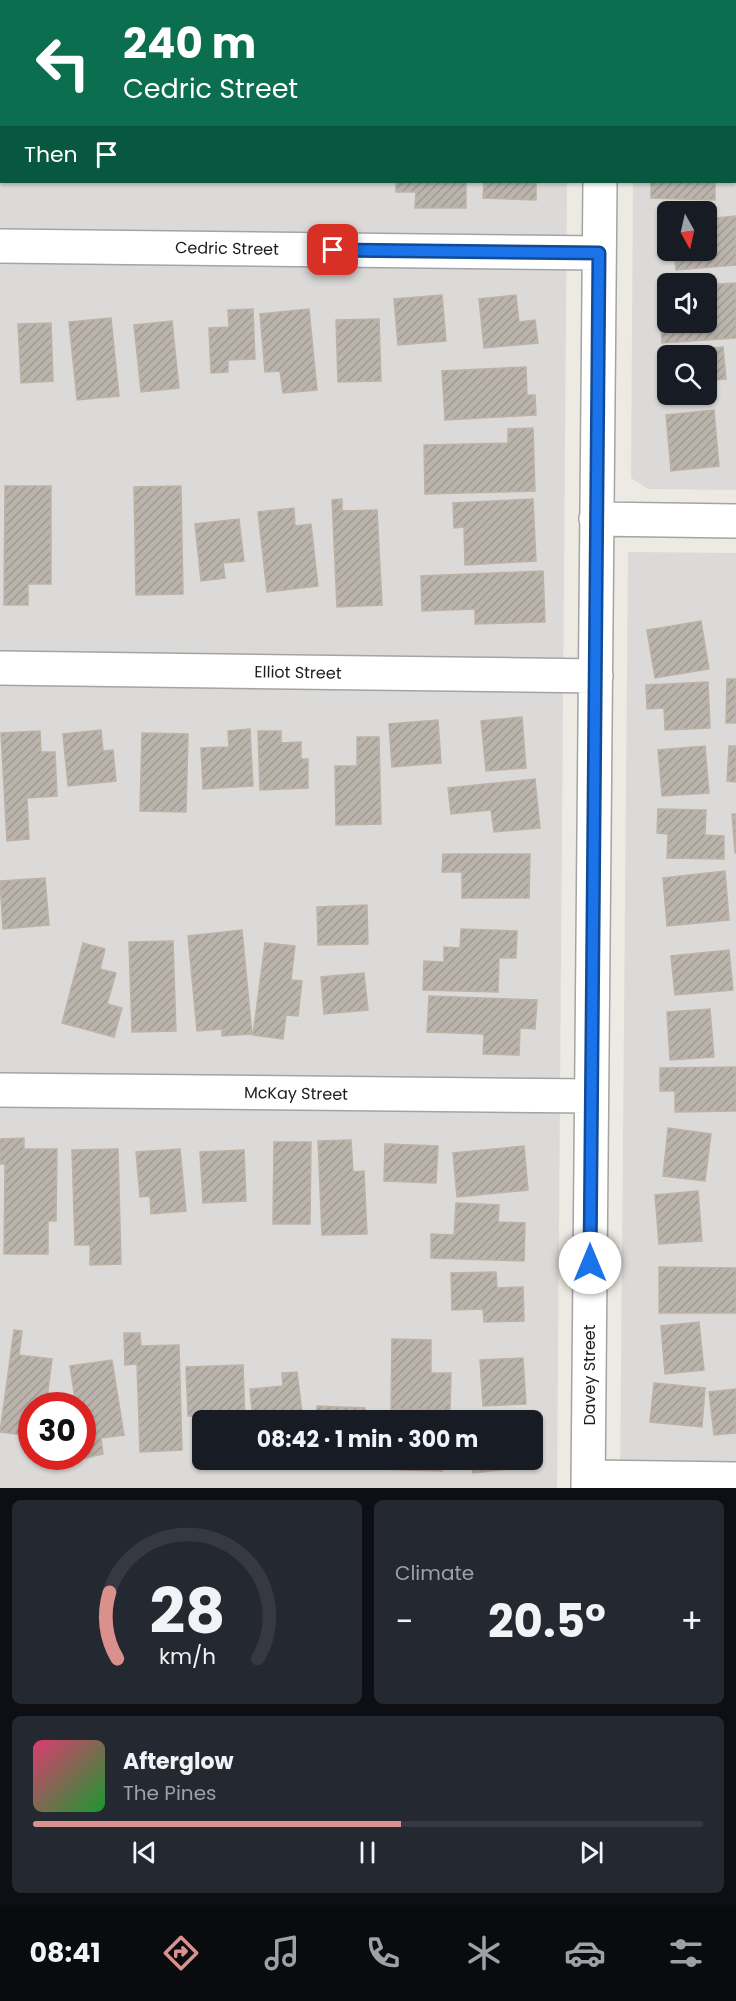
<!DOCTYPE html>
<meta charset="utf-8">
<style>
body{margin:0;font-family:Poppins,sans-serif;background:#242831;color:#f1f3f6;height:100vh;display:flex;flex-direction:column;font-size:22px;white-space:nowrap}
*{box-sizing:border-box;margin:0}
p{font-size:20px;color:#9ea1a6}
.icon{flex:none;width:33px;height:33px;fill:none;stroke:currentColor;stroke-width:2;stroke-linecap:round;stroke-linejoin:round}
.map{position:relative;height:1488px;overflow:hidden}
.panel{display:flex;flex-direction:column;gap:12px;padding:12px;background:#0d0f14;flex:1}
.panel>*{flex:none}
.banner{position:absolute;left:0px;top:0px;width:736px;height:183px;box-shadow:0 2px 4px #0004;background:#0b6e4f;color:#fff;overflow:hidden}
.needle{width:39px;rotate:172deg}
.fabs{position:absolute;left:657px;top:201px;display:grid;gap:12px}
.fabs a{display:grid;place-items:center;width:60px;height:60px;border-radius:9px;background:#171b24;box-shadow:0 2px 4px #0004;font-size:30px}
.speed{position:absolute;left:18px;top:1392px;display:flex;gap:12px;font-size:30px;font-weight:700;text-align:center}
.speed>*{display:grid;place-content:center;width:78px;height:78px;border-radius:50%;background:#171b24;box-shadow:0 2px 4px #0004;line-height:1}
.speed .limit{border:9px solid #d22;background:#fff;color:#111}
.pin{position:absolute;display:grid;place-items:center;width:51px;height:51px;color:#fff;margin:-26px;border-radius:12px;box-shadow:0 3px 9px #0006}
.me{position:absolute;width:66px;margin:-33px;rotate:0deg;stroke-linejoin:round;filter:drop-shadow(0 0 4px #0008)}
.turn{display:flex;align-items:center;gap:21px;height:126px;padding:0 24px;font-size:27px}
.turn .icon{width:78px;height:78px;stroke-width:2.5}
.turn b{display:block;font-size:42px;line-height:51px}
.then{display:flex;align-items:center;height:57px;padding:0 24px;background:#0003;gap:12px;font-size:22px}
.big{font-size:45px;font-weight:700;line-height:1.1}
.panel .card{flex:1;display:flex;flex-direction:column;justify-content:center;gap:9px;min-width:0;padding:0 21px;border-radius:9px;background:#242831}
.panel .dial{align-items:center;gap:0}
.dial svg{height:156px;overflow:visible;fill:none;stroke:#363941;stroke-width:7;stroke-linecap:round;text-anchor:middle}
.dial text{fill:#f1f3f6;stroke:none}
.song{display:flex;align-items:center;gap:18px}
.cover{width:72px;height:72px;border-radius:9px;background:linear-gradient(135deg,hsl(340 70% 55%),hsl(130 70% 35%))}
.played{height:6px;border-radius:3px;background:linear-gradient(90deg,#da908c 55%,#363941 55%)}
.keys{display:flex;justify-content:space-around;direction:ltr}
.heat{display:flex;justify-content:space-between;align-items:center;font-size:33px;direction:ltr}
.panel .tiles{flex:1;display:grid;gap:12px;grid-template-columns:1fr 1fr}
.card:last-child{grid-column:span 2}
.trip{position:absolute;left:192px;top:1410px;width:351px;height:60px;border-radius:9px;background:#171b24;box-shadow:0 2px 4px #0004;font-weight:700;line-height:60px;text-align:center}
.tab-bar{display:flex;height:96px;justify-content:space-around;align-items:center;background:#090b0e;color:#9ea1a6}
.tab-bar .icon{width:42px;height:42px}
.tab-bar .current{color:#da908c}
.tab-bar b{font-size:27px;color:#f1f3f6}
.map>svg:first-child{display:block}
.residential{fill:#dbdad9;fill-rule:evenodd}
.building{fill:url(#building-hatch);stroke:#beb2a6;stroke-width:1.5}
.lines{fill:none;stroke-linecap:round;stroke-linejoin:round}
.street-casing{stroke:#a4a4a4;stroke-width:36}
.street{stroke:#fff;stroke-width:33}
.route-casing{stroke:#114b97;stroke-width:15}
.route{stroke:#1a73e8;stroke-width:10}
.labels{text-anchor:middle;stroke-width:4.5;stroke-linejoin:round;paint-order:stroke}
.street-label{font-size:16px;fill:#1d1d1d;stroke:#fff}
</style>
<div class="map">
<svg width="736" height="1488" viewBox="0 0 736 1488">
<defs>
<pattern id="building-hatch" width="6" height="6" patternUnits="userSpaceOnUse" patternTransform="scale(1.5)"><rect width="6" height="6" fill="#bab4ac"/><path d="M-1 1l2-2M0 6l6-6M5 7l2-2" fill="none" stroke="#9f9a94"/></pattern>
</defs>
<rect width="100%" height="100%" fill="#edeae3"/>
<path class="residential" d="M 0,0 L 569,0 L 2,2 L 2,182 L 567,182 L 557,1488 L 0,1488 ZM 32,1406 L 82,1406 L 82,1456 L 32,1456 ZM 202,1420 L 532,1420 L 532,1460 L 202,1460 Z
M 635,0 L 736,0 L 736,490 L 648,489 L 631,478 L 633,182 L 735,182 L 735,2 ZM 668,212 L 706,212 L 706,250 L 668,250 ZM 668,284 L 706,284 L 706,322 L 668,322 ZM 668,356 L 706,356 L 706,394 L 668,394 Z
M 628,552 L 736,553 L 736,1488 L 620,1488 Z"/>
<path class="building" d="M 265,0 L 309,0 L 265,2 Z
M 672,0 L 721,0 L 672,2 Z
M 396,182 L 466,182 L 466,208 L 415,208 L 416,192 L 396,192 Z
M 484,182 L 536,182 L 536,200 L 483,198 Z
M 651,182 L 715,182 L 715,200 L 651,198 Z
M 736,216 L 736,265 L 676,270 L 674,250 L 706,250 L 706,219 Z
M 736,283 L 736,338 L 662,343 L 659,289 L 668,288 L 668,322 L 706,322 L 706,285 Z
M 442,295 L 446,341 L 398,345 L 394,299 Z
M 516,295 L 519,322 L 535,320 L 538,343 L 484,348 L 479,299 Z
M 253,309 L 255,359 L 228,360 L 228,372 L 211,373 L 209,328 L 229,327 L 228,310 Z
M 309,309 L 317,390 L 283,393 L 280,371 L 265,372 L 260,314 Z
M 111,318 L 119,396 L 77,400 L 69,322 Z
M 379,319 L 381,381 L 338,382 L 336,320 Z
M 172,321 L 179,388 L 141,392 L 134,325 Z
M 51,323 L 53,381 L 21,383 L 18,324 Z
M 723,347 L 726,379 L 712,380 L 714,395 L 676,399 L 676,394 L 706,394 L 706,356 L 668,356 L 668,375 L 664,376 L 662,353 Z
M 526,367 L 527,395 L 535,395 L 536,415 L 445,420 L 442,371 Z
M 714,410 L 719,466 L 671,471 L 666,415 Z
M 533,428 L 535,491 L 425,494 L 424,445 L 508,443 L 508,429 Z
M 5,486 L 51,486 L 51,584 L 28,584 L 28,605 L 4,605 Z
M 181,486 L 183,594 L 136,595 L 134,487 Z
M 342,499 L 342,511 L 377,510 L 382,605 L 337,607 L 332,500 Z
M 533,499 L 536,561 L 465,565 L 464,527 L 454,528 L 453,503 Z
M 294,508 L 295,526 L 311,524 L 318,586 L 267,592 L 258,512 Z
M 239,519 L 244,561 L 223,563 L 225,578 L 201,581 L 195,524 Z
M 543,571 L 545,622 L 475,624 L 475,609 L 422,611 L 421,576 Z
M 701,621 L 709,669 L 655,678 L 647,630 Z
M 727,679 L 736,679 L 736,723 L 726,723 Z
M 708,682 L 710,728 L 665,730 L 664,708 L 647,709 L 646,685 Z
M 522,717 L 526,768 L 486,771 L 481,721 Z
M 438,720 L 441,763 L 392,767 L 389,724 Z
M 250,729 L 253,786 L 203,789 L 201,748 L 229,747 L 228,731 Z
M 101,730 L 103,751 L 113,750 L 116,781 L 68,786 L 63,734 Z
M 40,731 L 41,752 L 55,752 L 57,796 L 27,798 L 29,839 L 7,841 L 1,733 Z
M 258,731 L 281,731 L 281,743 L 301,742 L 301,759 L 308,759 L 308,788 L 260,790 Z
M 142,733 L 188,734 L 186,812 L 140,811 Z
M 357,737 L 379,737 L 381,824 L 336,825 L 335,766 L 357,766 Z
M 705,746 L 709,793 L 662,796 L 658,750 Z
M 729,746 L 736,746 L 736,782 L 727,781 Z
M 535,779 L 540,828 L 494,832 L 491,810 L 451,814 L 448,788 Z
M 658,809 L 706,810 L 705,835 L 724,836 L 724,859 L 667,858 L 668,834 L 657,833 Z
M 732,814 L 736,814 L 736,853 L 735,853 Z
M 443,854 L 530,854 L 529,898 L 462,898 L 462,872 L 442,872 Z
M 725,871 L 729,920 L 667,926 L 663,878 Z
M 45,878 L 49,925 L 3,929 L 0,881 Z
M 367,905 L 368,944 L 318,945 L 317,907 Z
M 461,929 L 517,931 L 516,958 L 499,958 L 498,992 L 423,990 L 424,961 L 444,962 L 444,947 L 460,948 Z
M 242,930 L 252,1034 L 222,1036 L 222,1029 L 197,1031 L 188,936 Z
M 173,941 L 176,1031 L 132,1032 L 129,942 Z
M 83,943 L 105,949 L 100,969 L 116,973 L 107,1004 L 122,1008 L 114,1037 L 62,1023 Z
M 265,943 L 295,946 L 291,980 L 302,981 L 298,1016 L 286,1015 L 283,1039 L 253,1035 Z
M 729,950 L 733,990 L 675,995 L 671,956 Z
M 364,973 L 368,1010 L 324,1014 L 321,977 Z
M 429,996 L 537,1000 L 535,1029 L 520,1028 L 519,1055 L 483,1054 L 484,1034 L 427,1032 Z
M 710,1009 L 714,1057 L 670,1060 L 667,1012 Z
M 736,1067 L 736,1111 L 675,1112 L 675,1091 L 660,1091 L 660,1068 Z
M 668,1128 L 711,1134 L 705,1181 L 663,1176 Z
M 24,1138 L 24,1149 L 57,1149 L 56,1221 L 48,1221 L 48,1254 L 4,1254 L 5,1164 L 0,1164 L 0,1139 Z
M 351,1140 L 353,1172 L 364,1171 L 367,1234 L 322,1235 L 318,1141 Z
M 274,1142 L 311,1142 L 310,1224 L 273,1224 Z
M 385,1144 L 438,1146 L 436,1183 L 384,1181 Z
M 524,1146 L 528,1190 L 457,1197 L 453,1153 Z
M 118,1149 L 121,1264 L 90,1265 L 90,1245 L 75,1245 L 72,1150 Z
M 180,1149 L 186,1211 L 151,1214 L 150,1196 L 140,1197 L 136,1152 Z
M 244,1150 L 246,1201 L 203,1203 L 200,1152 Z
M 698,1191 L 702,1241 L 659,1244 L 655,1195 Z
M 456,1203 L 499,1205 L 498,1222 L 525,1223 L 524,1261 L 431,1258 L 431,1234 L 454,1235 Z
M 659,1267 L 736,1268 L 736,1313 L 659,1313 Z
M 496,1272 L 497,1288 L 523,1287 L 524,1321 L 484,1322 L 483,1309 L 452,1310 L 451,1273 Z
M 699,1322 L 704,1370 L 665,1374 L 661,1326 Z
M 14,1330 L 22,1331 L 19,1355 L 52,1359 L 46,1406 L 32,1406 L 32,1436 L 0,1432 Z
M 124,1333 L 140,1333 L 141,1346 L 179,1345 L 182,1450 L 140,1452 L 137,1364 L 125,1365 Z
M 392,1339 L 431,1340 L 431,1373 L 451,1373 L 450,1410 L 391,1409 Z
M 523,1358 L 526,1404 L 483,1406 L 480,1360 Z
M 112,1360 L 124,1435 L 101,1438 L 103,1454 L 85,1458 L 82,1443 L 82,1406 L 76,1406 L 70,1366 Z
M 243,1365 L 245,1420 L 216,1420 L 216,1415 L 188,1416 L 186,1367 Z
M 297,1372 L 303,1420 L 253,1420 L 250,1389 L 283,1386 L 282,1373 Z
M 654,1383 L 705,1388 L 702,1427 L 650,1422 Z
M 736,1389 L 736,1433 L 714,1435 L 709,1392 Z
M 317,1406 L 365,1408 L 365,1420 L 316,1420 Z
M 375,1460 L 443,1460 L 442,1471 L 375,1469 Z
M 471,1460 L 523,1460 L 524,1467 L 473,1473 Z"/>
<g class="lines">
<defs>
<path id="street" d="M 602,2 L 602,0
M 0,246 L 599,253
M 596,519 L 736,521
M 0,668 L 596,676
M 0,1090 L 591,1096
M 589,1477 L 736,1479
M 588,1488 L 600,182"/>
</defs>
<use href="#street" class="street-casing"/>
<use href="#street" class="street"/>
</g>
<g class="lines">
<defs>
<path id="route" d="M 333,250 L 599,253 L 590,1263"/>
</defs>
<use href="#route" class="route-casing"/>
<use href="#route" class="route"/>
</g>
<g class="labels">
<g class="street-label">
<text transform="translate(227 248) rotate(1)" y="6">Cedric Street</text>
<text transform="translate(298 672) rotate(1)" y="6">Elliot Street</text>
<text transform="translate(296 1093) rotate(1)" y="6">McKay Street</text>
<text transform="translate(589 1375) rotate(-90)" y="6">Davey Street</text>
</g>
</g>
</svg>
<div class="fabs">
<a><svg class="needle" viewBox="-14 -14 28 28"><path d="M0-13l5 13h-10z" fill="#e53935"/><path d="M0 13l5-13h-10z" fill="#9ea1a6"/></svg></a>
<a><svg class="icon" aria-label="sound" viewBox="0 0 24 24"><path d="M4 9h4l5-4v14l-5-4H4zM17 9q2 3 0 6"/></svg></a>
<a><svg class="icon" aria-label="search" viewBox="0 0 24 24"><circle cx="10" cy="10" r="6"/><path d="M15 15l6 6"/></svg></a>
</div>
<div class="speed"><div class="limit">30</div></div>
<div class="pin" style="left:333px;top:250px;background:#d93025"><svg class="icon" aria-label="arrive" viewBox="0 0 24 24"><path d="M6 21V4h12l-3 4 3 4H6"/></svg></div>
<svg class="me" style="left:590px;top:1263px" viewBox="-20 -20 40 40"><circle r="19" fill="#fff"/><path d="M0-13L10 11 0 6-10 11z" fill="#1a73e8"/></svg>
<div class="trip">08:42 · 1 min · 300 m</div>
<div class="banner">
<div class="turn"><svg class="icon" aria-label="left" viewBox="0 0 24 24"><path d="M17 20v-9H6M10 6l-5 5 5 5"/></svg><div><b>240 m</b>Cedric Street</div></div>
<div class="then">Then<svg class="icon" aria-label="arrive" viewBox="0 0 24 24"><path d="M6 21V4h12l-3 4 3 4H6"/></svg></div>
</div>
</div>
<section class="panel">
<div class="tiles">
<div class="card dial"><svg viewBox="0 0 100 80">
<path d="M14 69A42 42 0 1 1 86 69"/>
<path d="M14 69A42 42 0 0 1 10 35" stroke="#da908c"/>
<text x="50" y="56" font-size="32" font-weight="700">28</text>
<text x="50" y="72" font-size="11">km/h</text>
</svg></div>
<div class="card"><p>Climate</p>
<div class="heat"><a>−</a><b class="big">20.5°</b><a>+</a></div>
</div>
<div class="card">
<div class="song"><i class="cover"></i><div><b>Afterglow</b><p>The Pines</p></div></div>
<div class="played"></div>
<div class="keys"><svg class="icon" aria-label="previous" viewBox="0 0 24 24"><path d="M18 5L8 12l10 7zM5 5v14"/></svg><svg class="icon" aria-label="pause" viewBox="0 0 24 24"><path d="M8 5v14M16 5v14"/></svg><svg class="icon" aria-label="next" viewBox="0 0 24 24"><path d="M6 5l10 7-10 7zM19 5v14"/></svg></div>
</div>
</div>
</section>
<nav class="tab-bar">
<b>08:41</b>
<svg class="icon current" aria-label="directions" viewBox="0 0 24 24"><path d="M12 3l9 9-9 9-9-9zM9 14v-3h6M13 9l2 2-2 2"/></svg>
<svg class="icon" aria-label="music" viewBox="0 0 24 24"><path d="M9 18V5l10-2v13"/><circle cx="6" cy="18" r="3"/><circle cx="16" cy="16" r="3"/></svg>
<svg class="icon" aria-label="phone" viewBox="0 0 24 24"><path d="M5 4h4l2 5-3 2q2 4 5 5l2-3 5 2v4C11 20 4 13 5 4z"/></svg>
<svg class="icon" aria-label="climate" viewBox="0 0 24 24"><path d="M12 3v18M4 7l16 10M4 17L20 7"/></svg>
<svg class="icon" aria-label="car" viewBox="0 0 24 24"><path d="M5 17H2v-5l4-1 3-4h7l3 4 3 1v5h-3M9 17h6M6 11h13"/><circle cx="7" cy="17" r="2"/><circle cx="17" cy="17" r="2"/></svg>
<svg class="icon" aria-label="filters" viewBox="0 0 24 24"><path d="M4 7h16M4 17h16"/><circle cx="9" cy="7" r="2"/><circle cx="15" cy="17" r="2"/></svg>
</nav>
